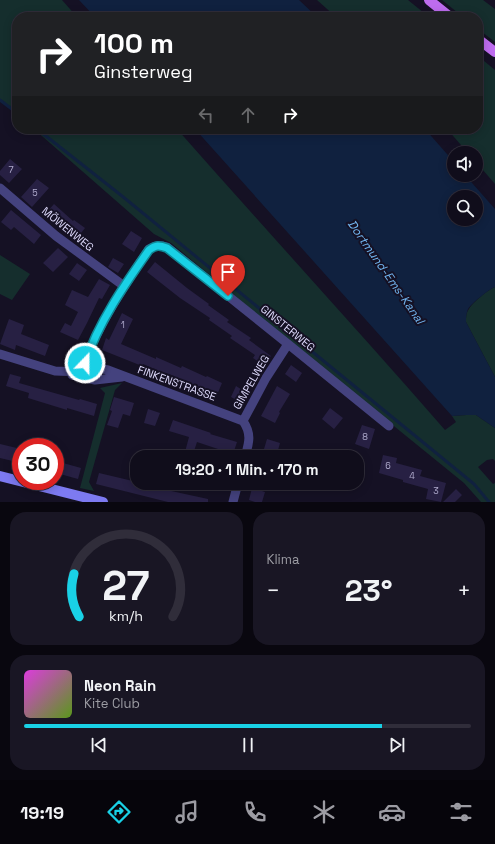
<!DOCTYPE html>
<html lang="de">
<meta charset="utf-8">
<style>
body{margin:0;font-family:"Space Grotesk",sans-serif;background:#191624;color:#f1f3f6;height:100vh;display:flex;flex-direction:column;font-size:15px;white-space:nowrap}
*{box-sizing:border-box;margin:0}
p{font-size:13px;color:#9c9ca3}
.icon{flex:none;width:22px;height:22px;fill:none;stroke:currentColor;stroke-width:2;stroke-linecap:round;stroke-linejoin:round}
.map{position:relative;height:502px;overflow:hidden}
.side{display:flex;flex-direction:column;gap:10px;padding:10px;background:#09070f;flex:1}
.side>*{flex:none}
.guide{position:absolute;left:12px;top:12px;width:471px;height:122px;border-radius:16px;box-shadow:0 2px 10px #0003,0 0 0 1px #302d3a;background:#202124;color:#fff;overflow:hidden}
.buttons{position:absolute;left:447px;top:146px;display:grid;gap:8px}
.buttons a{display:grid;place-items:center;width:36px;height:36px;border-radius:50%;background:#100d1b;box-shadow:0 2px 10px #0003,0 0 0 1px #302d3a;font-size:20px}
.speed{position:absolute;left:12px;top:438px;display:flex;gap:8px;font-size:20px;font-weight:700;text-align:center}
.speed>*{display:grid;place-content:center;width:52px;height:52px;border-radius:50%;background:#100d1b;box-shadow:0 2px 10px #0003,0 0 0 1px #302d3a;line-height:1}
.speed .limit{border:6px solid #d22;background:#fff;color:#111}
.pin{position:absolute;display:grid;place-items:center;width:34px;height:34px;color:#fff;margin:-41px -17px;border-radius:50% 50% 50% 0;rotate:-45deg;box-shadow:0 0 4px #0007}
.pin .icon{rotate:45deg}
.me{position:absolute;width:44px;margin:-22px;rotate:22deg;stroke-linejoin:round;filter:drop-shadow(0 0 3px #0008)}
.turn{display:flex;align-items:center;gap:14px;height:84px;padding:0 16px;font-size:18px}
.turn .icon{width:52px;height:52px;stroke-width:2.5}
.turn b{display:block;font-size:28px;line-height:34px}
.lanes{display:flex;align-items:center;height:38px;padding:0 16px;background:#0003;justify-content:center;gap:20px;direction:ltr}
.lanes .off{opacity:.35}
.big{font-size:30px;font-weight:600;line-height:1.1}
.side .widget{flex:1;display:flex;flex-direction:column;justify-content:center;gap:6px;min-width:0;padding:0 14px;border-radius:16px;background:#191624}
.side .dial{align-items:center;gap:0}
.dial svg{height:104px;overflow:visible;fill:none;stroke:#302d3a;stroke-width:7;stroke-linecap:round;text-anchor:middle}
.dial text{fill:#f1f3f6;stroke:none}
.song{display:flex;align-items:center;gap:12px}
.cover{width:48px;height:48px;border-radius:6px;background:linear-gradient(135deg,hsl(300 70% 55%),hsl(90 70% 35%))}
.played{height:4px;border-radius:2px;background:linear-gradient(90deg,#19d1e6 80%,#302d3a 80%)}
.keys{display:flex;justify-content:space-around;direction:ltr}
.heat{display:flex;justify-content:space-between;align-items:center;font-size:22px;direction:ltr}
.side .tiles{flex:1;display:grid;gap:10px;grid-template-columns:1fr 1fr}
.widget:last-child{grid-column:span 2}
.trip{position:absolute;left:130px;top:450px;width:234px;height:40px;border-radius:16px;background:#100d1b;box-shadow:0 2px 10px #0003,0 0 0 1px #302d3a;font-weight:600;line-height:40px;text-align:center}
.tab-bar{display:flex;height:64px;justify-content:space-around;align-items:center;background:#06050b;color:#9c9ca3}
.tab-bar .icon{width:28px;height:28px}
.tab-bar .active{color:#19d1e6}
.tab-bar b{font-size:18px;color:#f1f3f6}
.map>svg:first-child{display:block}
.green{fill:#152e2d}
.water{fill:#10213f;fill-rule:evenodd}
.lines{fill:none;stroke-linecap:round;stroke-linejoin:round}
.stream{stroke:#10213f;stroke-width:3}
.building{fill:#272043}
.street{stroke:#44427e;stroke-width:9}
.secondary{stroke:#7d7af1;stroke-width:10}
.primary{stroke:#be6cef;stroke-width:10}
.route-casing{stroke:#108896;stroke-width:10}
.route{stroke:#19d1e6;stroke-width:7}
.labels{text-anchor:middle;stroke-width:4;stroke-linejoin:round;paint-order:stroke}
.number-label{font-size:9px;fill:#b0abcd}
.street-label{font-size:11px;fill:#ddd9fb;stroke:#151124}
.water-label{font-size:12px;font-style:italic;fill:#72b5f0;stroke:#151124}
</style>
<div class="map">
<svg width="495" height="502" viewBox="0 0 495 502">
<rect width="100%" height="100%" fill="#151124"/>
<path class="green" d="M 0,0 L 62,0 L 77,17 L 17,17 L 17,114 L 0,99 Z
M 317,0 L 408,0 L 429,17 L 336,17 Z
M 442,0 L 483,0 L 495,9 L 495,42 L 478,29 L 478,17 L 463,17 Z
M 478,56 L 495,70 L 495,184 L 476,162 L 476,153 L 468,153 L 447,129 L 478,129 Z
M 34,129 L 177,129 C 266,230 357,329 445,430 L 456,422 L 452,416 L 466,415 L 476,415 L 495,428 L 495,461 L 493,459 L 487,460 L 478,467 L 493,484 L 495,483 L 495,502 L 481,502 L 464,483 L 288,340 L 171,243 L 154,234 Z
M 0,255 L 30,274 L 12,300 L 0,294 Z
M 495,287 L 495,377 L 466,322 C 466,317 466,313 469,309 C 472,303 489,289 495,287 Z
M 122,383 L 115,390 L 89,482 L 94,491 L 80,488 L 105,393 L 100,388 Z"/>
<path class="water" d="M 79,0 L 299,0 L 317,17 L 95,17 Z
M 195,129 L 425,129 L 454,162 L 454,175 L 465,175 L 495,209 L 495,287 C 489,289 471,304 468,309 C 466,314 466,317 466,322 L 495,377 L 495,428 L 476,415 L 466,415 L 452,416 ZM 454,197 L 476,197 L 476,219 L 454,219 Z"/>
<g class="lines">
<path class="stream" d="M 0,100 L 17,113
M 37,129 L 122,196 L 474,484 L 489,502"/>
</g>
<path class="building" d="M 10,159 L 22,169 L 9,183 L 0,175 L 0,171 Z
M 37,179 L 49,188 L 32,207 L 21,197 Z
M 54,204 L 73,221 L 74,220 L 85,228 L 75,241 L 64,233 L 66,231 L 46,213 Z
M 11,210 L 41,235 L 34,244 L 14,227 L 11,230 L 1,222 Z
M 131,231 L 142,238 L 134,252 L 122,244 Z
M 58,248 L 68,257 L 53,272 L 43,263 Z
M 113,258 L 124,264 L 118,273 L 108,267 Z
M 155,262 L 187,288 L 209,304 L 208,305 L 229,320 L 227,322 L 251,338 L 249,340 L 271,356 L 264,365 L 253,358 L 255,355 L 230,338 L 232,336 L 209,320 L 210,318 L 180,298 L 147,272 Z
M 77,263 L 87,270 L 79,281 L 69,274 Z
M 99,279 L 110,285 L 102,299 L 99,298 L 87,323 L 78,340 L 60,332 L 65,323 L 71,326 L 78,312 L 65,305 L 72,290 L 88,297 Z
M 122,313 L 133,319 L 121,344 L 156,359 L 156,357 L 181,368 L 182,366 L 206,377 L 207,376 L 222,383 L 217,395 L 208,391 L 207,394 L 200,390 L 201,388 L 169,374 L 168,375 L 143,364 L 142,366 L 102,350 L 106,338 L 109,340 Z
M 9,319 L 24,325 L 21,334 L 49,345 L 45,356 L 16,345 L 15,350 L 0,344 Z
M 291,365 L 302,373 L 296,382 L 285,374 Z
M 10,374 L 21,377 L 19,383 L 79,400 L 80,399 L 97,404 L 94,416 L 67,408 L 67,410 L 28,398 L 29,393 L 6,386 Z
M 236,386 L 247,393 L 242,403 L 231,397 Z
M 277,386 L 290,394 L 279,412 L 280,413 L 275,423 L 261,416 Z
M 114,397 L 134,403 L 130,416 L 123,414 L 118,428 L 107,425 L 112,411 L 110,410 Z
M 330,408 L 343,418 L 334,429 L 322,419 Z
M 148,409 L 160,413 L 155,426 L 144,423 Z
M 173,420 L 211,433 L 210,434 L 237,442 L 233,454 L 197,442 L 193,454 L 185,452 L 189,437 L 169,431 Z
M 362,425 L 375,429 L 369,449 L 355,444 Z
M 267,439 L 280,443 L 277,454 L 264,449 Z
M 0,444 L 21,449 L 21,463 L 0,458 Z
M 383,455 L 397,458 L 396,463 L 422,470 L 420,476 L 446,483 L 441,502 L 426,499 L 428,489 L 403,482 L 403,480 L 379,473 Z
M 63,463 L 81,468 L 78,479 L 60,474 Z
M 99,473 L 137,482 L 137,483 L 139,484 L 208,499 L 208,502 L 168,502 L 96,484 Z
M 252,488 L 265,492 L 262,502 L 255,502 L 249,500 Z
M 456,489 L 462,495 L 455,502 L 443,502 Z"/>
<g class="lines">
<path class="street" d="M 0,188 L 56,236 L 124,286
M 0,354 L 55,371 L 82,372 L 95,367 L 108,370 L 243,421
M 82,372 C 96,327 123,288 149,249 C 156,245 159,245 167,247 L 288,344 L 389,426
M 72,375 L 95,380 L 122,377
M 243,421 L 266,378 L 288,344
M 243,421 C 252,434 249,443 245,457
M 233,502 L 238,483"/>
<path class="secondary" d="M 0,476 L 103,502"/>
<path class="primary" d="M 429,0 L 450,17
M 478,39 L 495,52"/>
</g>
<g class="lines">
<defs>
<path id="route" d="M 85,363 C 98,323 125,284 149,250 C 156,245 159,245 167,248 L 228,296"/>
</defs>
<use href="#route" class="route-casing"/>
<use href="#route" class="route"/>
</g>
<g class="labels">
<g class="number-label">
<text x="11" y="173">7</text>
<text x="35" y="196">5</text>
<text x="123" y="328">1</text>
<text x="365" y="440">8</text>
<text x="388" y="469">6</text>
<text x="412" y="479">4</text>
<text x="436" y="494">3</text>
</g>
<g class="street-label">
<text transform="translate(68 229) rotate(39)" y="4">MÖWENWEG</text>
<text transform="translate(288 328) rotate(39)" y="4">GINSTERWEG</text>
<text transform="translate(251 382) rotate(-60)" y="4">GIMPELWEG</text>
<text transform="translate(177 383) rotate(20)" y="4">FINKENSTRASSE</text>
</g>
<g class="water-label">
<text transform="translate(386 272) rotate(55)" y="4">Dortmund-Ems-Kanal</text>
</g>
</g>
</svg>
<div class="buttons">
<a><svg class="icon" aria-label="sound" viewBox="0 0 24 24"><path d="M4 9h4l5-4v14l-5-4H4zM17 9q2 3 0 6"/></svg></a>
<a><svg class="icon" aria-label="search" viewBox="0 0 24 24"><circle cx="10" cy="10" r="6"/><path d="M15 15l6 6"/></svg></a>
</div>
<div class="speed"><div class="limit">30</div></div>
<div class="pin" style="left:228px;top:296px;background:#d93025"><svg class="icon" aria-label="arrive" viewBox="0 0 24 24"><path d="M6 21V4h12l-3 4 3 4H6"/></svg></div>
<svg class="me" style="left:85px;top:363px" viewBox="-20 -20 40 40"><circle r="17" fill="#19d1e6" stroke="#fff" stroke-width="3"/><path d="M0-11L8 9 0 5-8 9z" fill="#fff"/></svg>
<div class="trip">19:20 · 1 Min. · 170 m</div>
<div class="guide">
<div class="turn"><svg class="icon" aria-label="right" viewBox="0 0 24 24"><path d="M7 20v-9h11M14 6l5 5-5 5"/></svg><div><b>100 m</b>Ginsterweg</div></div>
<div class="lanes"><svg class="icon off" aria-label="left" viewBox="0 0 24 24"><path d="M17 20v-9H6M10 6l-5 5 5 5"/></svg><svg class="icon off" aria-label="ahead" viewBox="0 0 24 24"><path d="M12 20V5M6 11l6-6 6 6"/></svg><svg class="icon" aria-label="right" viewBox="0 0 24 24"><path d="M7 20v-9h11M14 6l5 5-5 5"/></svg></div>
</div>
</div>
<section class="side">
<div class="tiles">
<div class="widget dial"><svg viewBox="0 0 100 80">
<path d="M14 69A42 42 0 1 1 86 69"/>
<path d="M14 69A42 42 0 0 1 10 36" stroke="#19d1e6"/>
<text x="50" y="56" font-size="32" font-weight="700">27</text>
<text x="50" y="72" font-size="11">km/h</text>
</svg></div>
<div class="widget"><p>Klima</p>
<div class="heat"><a>−</a><b class="big">23°</b><a>+</a></div>
</div>
<div class="widget">
<div class="song"><i class="cover"></i><div><b>Neon Rain</b><p>Kite Club</p></div></div>
<div class="played"></div>
<div class="keys"><svg class="icon" aria-label="previous" viewBox="0 0 24 24"><path d="M18 5L8 12l10 7zM5 5v14"/></svg><svg class="icon" aria-label="pause" viewBox="0 0 24 24"><path d="M8 5v14M16 5v14"/></svg><svg class="icon" aria-label="next" viewBox="0 0 24 24"><path d="M6 5l10 7-10 7zM19 5v14"/></svg></div>
</div>
</div>
</section>
<nav class="tab-bar">
<b>19:19</b>
<svg class="icon active" aria-label="directions" viewBox="0 0 24 24"><path d="M12 3l9 9-9 9-9-9zM9 14v-3h6M13 9l2 2-2 2"/></svg>
<svg class="icon" aria-label="music" viewBox="0 0 24 24"><path d="M9 18V5l10-2v13"/><circle cx="6" cy="18" r="3"/><circle cx="16" cy="16" r="3"/></svg>
<svg class="icon" aria-label="phone" viewBox="0 0 24 24"><path d="M5 4h4l2 5-3 2q2 4 5 5l2-3 5 2v4C11 20 4 13 5 4z"/></svg>
<svg class="icon" aria-label="climate" viewBox="0 0 24 24"><path d="M12 3v18M4 7l16 10M4 17L20 7"/></svg>
<svg class="icon" aria-label="car" viewBox="0 0 24 24"><path d="M5 17H2v-5l4-1 3-4h7l3 4 3 1v5h-3M9 17h6M6 11h13"/><circle cx="7" cy="17" r="2"/><circle cx="17" cy="17" r="2"/></svg>
<svg class="icon" aria-label="filters" viewBox="0 0 24 24"><path d="M4 7h16M4 17h16"/><circle cx="9" cy="7" r="2"/><circle cx="15" cy="17" r="2"/></svg>
</nav>
